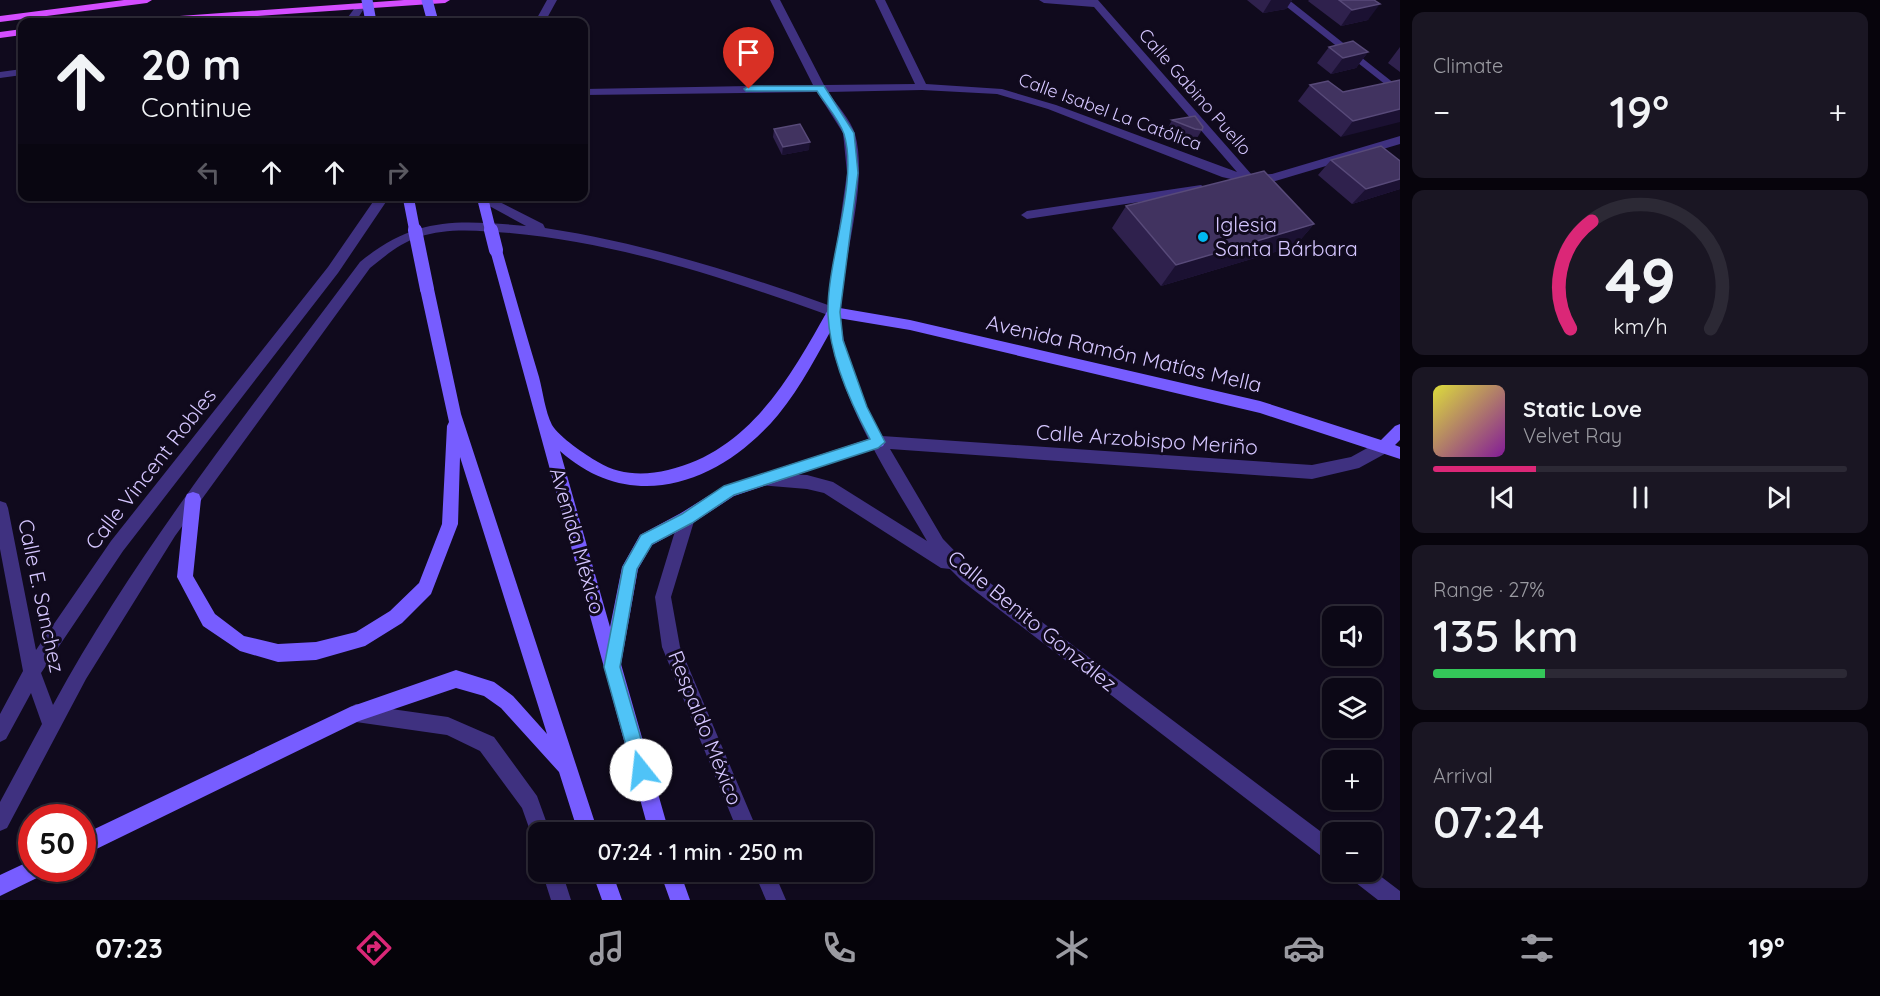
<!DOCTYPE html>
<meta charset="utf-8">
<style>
body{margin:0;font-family:Quicksand,sans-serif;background:#1a1623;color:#f1f3f6;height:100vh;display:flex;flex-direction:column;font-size:22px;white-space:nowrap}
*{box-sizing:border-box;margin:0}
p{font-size:20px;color:#9a9aa1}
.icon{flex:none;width:33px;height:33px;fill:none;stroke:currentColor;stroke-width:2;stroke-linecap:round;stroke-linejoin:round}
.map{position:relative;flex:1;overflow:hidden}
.side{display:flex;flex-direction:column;gap:12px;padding:12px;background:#07040c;width:480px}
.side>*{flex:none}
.banner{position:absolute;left:18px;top:18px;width:570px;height:183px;border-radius:12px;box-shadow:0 2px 4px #0004,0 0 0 2px #2c2935;background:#0c0816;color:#f1f3f6;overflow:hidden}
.buttons{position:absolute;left:1322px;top:606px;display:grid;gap:12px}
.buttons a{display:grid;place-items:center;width:60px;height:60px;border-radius:12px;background:#0c0816;box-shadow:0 2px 4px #0004,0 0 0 2px #2c2935;font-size:30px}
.speed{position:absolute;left:18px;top:804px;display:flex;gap:12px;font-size:30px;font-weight:700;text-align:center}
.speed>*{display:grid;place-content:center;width:78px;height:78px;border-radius:50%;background:#0c0816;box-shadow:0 2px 4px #0004,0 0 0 2px #2c2935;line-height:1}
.speed .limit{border:9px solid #d22;background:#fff;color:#111}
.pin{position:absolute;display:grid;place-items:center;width:51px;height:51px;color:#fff;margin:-62px -26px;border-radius:50% 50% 50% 0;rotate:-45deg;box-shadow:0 0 6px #0007}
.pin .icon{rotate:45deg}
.me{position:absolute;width:66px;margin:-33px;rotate:344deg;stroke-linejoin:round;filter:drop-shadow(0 0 4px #0008)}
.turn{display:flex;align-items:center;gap:21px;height:126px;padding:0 24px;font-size:27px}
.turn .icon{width:78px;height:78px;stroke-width:2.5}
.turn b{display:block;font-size:42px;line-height:51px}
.lanes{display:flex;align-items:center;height:57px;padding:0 24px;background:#0003;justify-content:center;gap:30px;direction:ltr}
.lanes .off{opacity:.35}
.big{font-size:45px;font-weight:600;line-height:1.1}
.side .tile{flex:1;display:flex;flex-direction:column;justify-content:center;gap:9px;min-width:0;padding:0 21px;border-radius:12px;background:#1a1623}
.side .dial{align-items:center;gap:0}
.dial svg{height:156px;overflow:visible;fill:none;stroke:#2c2935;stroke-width:7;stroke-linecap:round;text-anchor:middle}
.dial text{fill:#f1f3f6;stroke:none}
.song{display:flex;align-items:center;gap:18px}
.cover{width:72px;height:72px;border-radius:9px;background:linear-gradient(135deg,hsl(60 70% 55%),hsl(290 70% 35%))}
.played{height:6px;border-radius:3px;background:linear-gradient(90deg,#db2777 25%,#2c2935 25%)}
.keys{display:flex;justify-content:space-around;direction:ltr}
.heat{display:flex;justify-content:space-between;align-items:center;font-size:33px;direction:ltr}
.charge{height:9px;border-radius:4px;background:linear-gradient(90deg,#34c759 27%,#2c2935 0)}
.trip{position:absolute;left:528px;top:822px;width:345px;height:60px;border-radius:12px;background:#0c0816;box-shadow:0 2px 4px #0004,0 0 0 2px #2c2935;font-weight:600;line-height:60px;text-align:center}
.tabs{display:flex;height:96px;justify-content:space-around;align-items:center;background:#050309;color:#9a9aa1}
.tabs .icon{width:42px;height:42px}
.tabs .on{color:#db2777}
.tabs b{font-size:27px;color:#f1f3f6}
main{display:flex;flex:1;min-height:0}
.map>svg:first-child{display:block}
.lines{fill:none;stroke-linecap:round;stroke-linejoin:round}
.lane{fill:#3f3180;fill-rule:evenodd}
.street{fill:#3f3180;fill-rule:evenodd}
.secondary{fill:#775dff;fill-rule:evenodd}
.primary{fill:#d44dff;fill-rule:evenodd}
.secondary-bridge-far1{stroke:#775dff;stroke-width:11}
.secondary-bridge{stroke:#775dff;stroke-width:14}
.wall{fill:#2f214d}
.shaded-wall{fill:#1b1132}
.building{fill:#413360;stroke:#584a79;stroke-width:1.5}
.route{fill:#4fc3f7;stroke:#337fa1;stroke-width:1.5}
.poi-dot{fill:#00b9f1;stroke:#100a1d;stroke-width:2}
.labels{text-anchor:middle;stroke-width:6;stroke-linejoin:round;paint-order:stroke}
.far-street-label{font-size:18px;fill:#d5c6ff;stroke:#100a1d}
.poi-label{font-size:21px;fill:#d5c6ff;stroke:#100a1d;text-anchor:start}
.street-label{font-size:21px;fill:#d5c6ff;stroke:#100a1d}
</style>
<main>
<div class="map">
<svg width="1400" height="900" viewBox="0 0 1400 900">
<rect width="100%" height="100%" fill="#100a1d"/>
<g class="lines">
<path class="lane" d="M 547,0 L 557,0 L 546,20 L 538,20 L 537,18 Z
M 360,4 L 365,7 L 356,21 L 338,22 L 348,17 L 357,5 Z
M 22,69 L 22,75 L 0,78 L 0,72 Z"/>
<path class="street" d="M 770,0 L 780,0 L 824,85 L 915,84 L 875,0 L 885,0 L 926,84 L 1002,89 L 1056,105 L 1237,172 L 1094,7 L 1044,3 L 1039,0 L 1098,0 L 1252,175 L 1272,174 L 1400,136 L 1400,144 L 1272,182 L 1249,183 L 1222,177 L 1048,109 L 997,94 L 922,90 L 828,92 C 836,104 851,120 855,134 C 869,185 842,258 841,311 C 840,351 864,402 882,436 L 1312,465 L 1351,457 L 1380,441 L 1390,441 L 1392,446 L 1390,451 L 1359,468 L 1312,479 L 890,449 L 943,539 L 974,571 L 1332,840 L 1332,862 L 1325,859 L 962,581 L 950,569 L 941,568 L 824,493 L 807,489 L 758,485 L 755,480 L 758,475 L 763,473 L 807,475 L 833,482 L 927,541 C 886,470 836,398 828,315 C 724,278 620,243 510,233 C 481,231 448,227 419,237 C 400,243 385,256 370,268 L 175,536 L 86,679 L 7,828 L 0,831 L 0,802 L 42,724 L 31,693 L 6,739 L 0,742 L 0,714 L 23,671 L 0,549 L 0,501 L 6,503 L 8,508 L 36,650 L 111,541 L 328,267 L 377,196 L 390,196 L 338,273 L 123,551 L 41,673 L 53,705 C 139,547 253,406 360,262 C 416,216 458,220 526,226 L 471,196 L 488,196 L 543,224 L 545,228 C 643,243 735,272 828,305 L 847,173 L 843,133 L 817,92 L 584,95 L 584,89 L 813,85 Z
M 1278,0 L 1289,0 L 1400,88 L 1400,96 Z
M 1201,185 L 1207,189 L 1205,192 L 1027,219 L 1021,215 L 1027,211 Z
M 687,511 L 693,513 L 695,518 L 671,597 L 680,647 L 758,832 L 738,832 L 662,647 L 655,597 L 679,518 L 681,513 Z
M 356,704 L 448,717 L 494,737 L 537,796 L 550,832 L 538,832 L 538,841 L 533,839 L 522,808 L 480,751 L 447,735 L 356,722 L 350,719 L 347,713 L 350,707 Z
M 1371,869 L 1400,891 L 1400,900 L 1378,900 L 1351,879 L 1348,872 L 1371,872 Z
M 542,872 L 562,872 L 571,900 L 551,900 Z
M 754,872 L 774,872 L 786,900 L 766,900 Z"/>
<path class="secondary" d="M 496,245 L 502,250 C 514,292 526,334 539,377 C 543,392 545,411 552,425 C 559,437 586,455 598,462 C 619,475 644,476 668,470 C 750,451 791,376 829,308 L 834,307 L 910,320 L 1260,401 L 1381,440 L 1395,426 L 1400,424 L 1400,440 L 1395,445 L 1400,447 L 1400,459 L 1260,413 L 910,330 L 838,318 C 819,351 802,386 778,415 C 721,483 633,516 560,451 L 610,627 L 622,567 L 640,535 L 681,513 L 724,486 L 878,436 L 883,438 L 885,442 L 883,446 L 734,496 L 693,523 L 652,545 L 638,569 L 621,664 L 669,832 L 649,832 L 490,250 Z
M 427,284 L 434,289 L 461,414 L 598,832 L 578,832 L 559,772 L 501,708 L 484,696 L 456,688 L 359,721 L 82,856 L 82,835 L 350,707 L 456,670 L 494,682 L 513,696 L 547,734 L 460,457 L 458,524 L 431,594 L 402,623 L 365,646 L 316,660 L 278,662 L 240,651 L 203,626 L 177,577 L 185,499 L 187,494 L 193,492 L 199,494 L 201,499 L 193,576 L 215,614 L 244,636 L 278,644 L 316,642 L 356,632 L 390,611 L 419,583 L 442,524 L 447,426 L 449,422 L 420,289 Z
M 32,860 L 32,868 L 46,868 L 43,875 L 0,896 L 0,875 Z
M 592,872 L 612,872 L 622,900 L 602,900 Z
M 660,872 L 680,872 L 690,900 L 670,900 Z"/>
<path class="primary" d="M 124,0 L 152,0 L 147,3 L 0,22 L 0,16 Z
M 404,0 L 450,0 L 445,3 L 173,22 L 133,22 L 138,19 Z
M 22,29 L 22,35 L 0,38 L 0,32 Z"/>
<path class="secondary-bridge-far1" d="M 367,0 L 371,22
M 427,0 L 433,22
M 408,196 L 415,232
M 482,196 L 491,232"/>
<path class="secondary-bridge" d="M 415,230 L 427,289
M 491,230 L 496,250"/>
</g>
<path class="wall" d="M 1247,0 L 1292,0 L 1286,9 L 1263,13 Z
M 1309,0 L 1374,0 L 1368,20 L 1341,26 L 1308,1 Z
M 1329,47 L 1368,52 L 1356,68 L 1331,74 L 1317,63 Z
M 1400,47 L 1400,72 L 1388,63 Z
M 1400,80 L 1341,137 L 1298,101 L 1310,85 L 1343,92 Z
M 1172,120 L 1202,130 L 1197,138 L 1190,137 L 1168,128 Z
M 774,129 L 809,150 L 782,155 L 773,137 Z
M 1331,160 L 1400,161 L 1400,189 L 1352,204 L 1318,175 Z
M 1126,206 L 1314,224 L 1295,246 L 1161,286 L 1112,228 Z"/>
<path class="shaded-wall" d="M 1271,0 L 1292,0 L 1286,9 L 1263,13 Z
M 1380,4 L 1368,20 L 1341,26 L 1352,10 Z
M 1368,52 L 1356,68 L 1331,74 L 1343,58 Z
M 1400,109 L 1400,122 L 1341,137 L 1353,121 Z
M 810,142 L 809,150 L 782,155 L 783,147 Z
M 1400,179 L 1400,189 L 1352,204 L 1366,189 Z
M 1314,224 L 1295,246 L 1161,286 L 1176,265 Z"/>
<path class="building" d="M 1339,0 L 1374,0 L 1380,4 L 1352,10 Z
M 1353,41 L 1368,52 L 1343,58 L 1329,47 Z
M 1400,80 L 1400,109 L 1353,121 L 1310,85 L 1328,81 L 1343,92 Z
M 1195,116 L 1203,127 L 1202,130 L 1195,129 L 1172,120 Z
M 800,124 L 810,142 L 783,147 L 774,129 Z
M 1381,146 L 1400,161 L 1400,179 L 1366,189 L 1331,160 Z
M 1264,171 L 1314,224 L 1176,265 L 1126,206 Z"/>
<path class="route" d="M 749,86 L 824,86 L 854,133 L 858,173 L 840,312 L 843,340 L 867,407 L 885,442 L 878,448 L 734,495 L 692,523 L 652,544 L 637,569 L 620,667 L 650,770 L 647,776 L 641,779 L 635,776 L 633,770 L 604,667 L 623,567 L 641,535 L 682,514 L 724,486 L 870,439 C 850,402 830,357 828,315 C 826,262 859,183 844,134 C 839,119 825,104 817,91 L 746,91 L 744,89 Z"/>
<circle class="poi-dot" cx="1203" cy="237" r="6"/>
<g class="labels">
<g class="far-street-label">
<text transform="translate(1195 92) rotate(49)" y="6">Calle Gabino Puello</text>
<text transform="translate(1110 112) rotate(20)" y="6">Calle Isabel La Católica</text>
</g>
<g class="poi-label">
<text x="1215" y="232">Iglesia<tspan x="1215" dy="24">Santa Bárbara</tspan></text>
</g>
<g class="street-label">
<text transform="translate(1124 354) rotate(13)" y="7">Avenida Ramón Matías Mella</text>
<text transform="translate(1147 440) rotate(4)" y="7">Calle Arzobispo Meriño</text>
<text transform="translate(151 469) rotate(-52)" y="7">Calle Vincent Robles</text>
<text transform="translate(577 541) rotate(74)" y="7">Avenida México</text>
<text transform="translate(41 596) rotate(78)" y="7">Calle E. Sanchez</text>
<text transform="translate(1032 621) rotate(39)" y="7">Calle Benito González</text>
<text transform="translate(705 728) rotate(68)" y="7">Respaldo México</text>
</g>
</g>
</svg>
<div class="buttons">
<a><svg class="icon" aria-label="sound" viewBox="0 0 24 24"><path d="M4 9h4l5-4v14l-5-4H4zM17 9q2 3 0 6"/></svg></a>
<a><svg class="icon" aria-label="layers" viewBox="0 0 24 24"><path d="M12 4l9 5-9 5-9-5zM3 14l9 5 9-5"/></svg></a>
<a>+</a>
<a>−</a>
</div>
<div class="speed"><div class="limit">50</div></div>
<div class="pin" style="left:749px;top:89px;background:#d93025"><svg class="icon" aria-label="arrive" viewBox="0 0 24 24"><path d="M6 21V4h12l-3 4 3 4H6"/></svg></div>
<svg class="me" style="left:641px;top:770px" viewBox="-20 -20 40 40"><circle r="19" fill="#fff"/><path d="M0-13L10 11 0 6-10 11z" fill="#4fc3f7"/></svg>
<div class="trip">07:24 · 1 min · 250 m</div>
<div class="banner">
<div class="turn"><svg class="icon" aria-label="ahead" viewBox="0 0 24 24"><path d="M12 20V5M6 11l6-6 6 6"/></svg><div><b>20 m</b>Continue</div></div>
<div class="lanes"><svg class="icon off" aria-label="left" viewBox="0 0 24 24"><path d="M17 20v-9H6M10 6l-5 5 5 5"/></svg><svg class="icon" aria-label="ahead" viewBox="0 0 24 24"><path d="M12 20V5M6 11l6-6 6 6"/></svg><svg class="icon" aria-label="ahead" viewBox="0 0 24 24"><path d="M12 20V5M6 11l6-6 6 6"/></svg><svg class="icon off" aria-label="right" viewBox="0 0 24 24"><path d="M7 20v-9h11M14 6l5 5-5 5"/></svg></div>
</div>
</div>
<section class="side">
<div class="tile"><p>Climate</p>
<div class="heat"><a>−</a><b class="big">19°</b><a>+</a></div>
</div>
<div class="tile dial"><svg viewBox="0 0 100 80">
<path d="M14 69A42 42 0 1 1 86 69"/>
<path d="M14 69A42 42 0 0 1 25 14" stroke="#db2777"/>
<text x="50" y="56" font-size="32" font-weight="700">49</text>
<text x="50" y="72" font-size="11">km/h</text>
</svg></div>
<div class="tile">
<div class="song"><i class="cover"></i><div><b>Static Love</b><p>Velvet Ray</p></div></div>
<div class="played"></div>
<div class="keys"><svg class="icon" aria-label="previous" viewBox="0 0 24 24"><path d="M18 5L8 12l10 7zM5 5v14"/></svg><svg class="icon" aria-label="pause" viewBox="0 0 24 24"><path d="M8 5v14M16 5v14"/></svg><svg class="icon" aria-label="next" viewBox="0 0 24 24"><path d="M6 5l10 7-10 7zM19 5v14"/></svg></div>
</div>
<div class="tile"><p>Range · 27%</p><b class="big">135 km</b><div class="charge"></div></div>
<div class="tile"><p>Arrival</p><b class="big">07:24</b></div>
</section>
</main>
<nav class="tabs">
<b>07:23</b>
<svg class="icon on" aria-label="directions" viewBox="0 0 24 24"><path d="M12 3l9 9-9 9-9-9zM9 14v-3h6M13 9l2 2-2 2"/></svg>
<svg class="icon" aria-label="music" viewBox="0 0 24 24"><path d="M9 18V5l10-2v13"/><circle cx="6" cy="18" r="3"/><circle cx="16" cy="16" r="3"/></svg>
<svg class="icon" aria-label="phone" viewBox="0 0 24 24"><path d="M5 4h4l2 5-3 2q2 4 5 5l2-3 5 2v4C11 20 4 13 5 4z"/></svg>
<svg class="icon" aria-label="climate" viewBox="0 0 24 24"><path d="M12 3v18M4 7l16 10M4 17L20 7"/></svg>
<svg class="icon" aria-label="car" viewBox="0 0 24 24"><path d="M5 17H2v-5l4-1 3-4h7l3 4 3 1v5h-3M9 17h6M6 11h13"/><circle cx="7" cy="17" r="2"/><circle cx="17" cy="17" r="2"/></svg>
<svg class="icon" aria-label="filters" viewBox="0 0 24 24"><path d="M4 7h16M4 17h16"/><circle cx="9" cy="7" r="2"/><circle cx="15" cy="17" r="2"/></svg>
<b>19°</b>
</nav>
